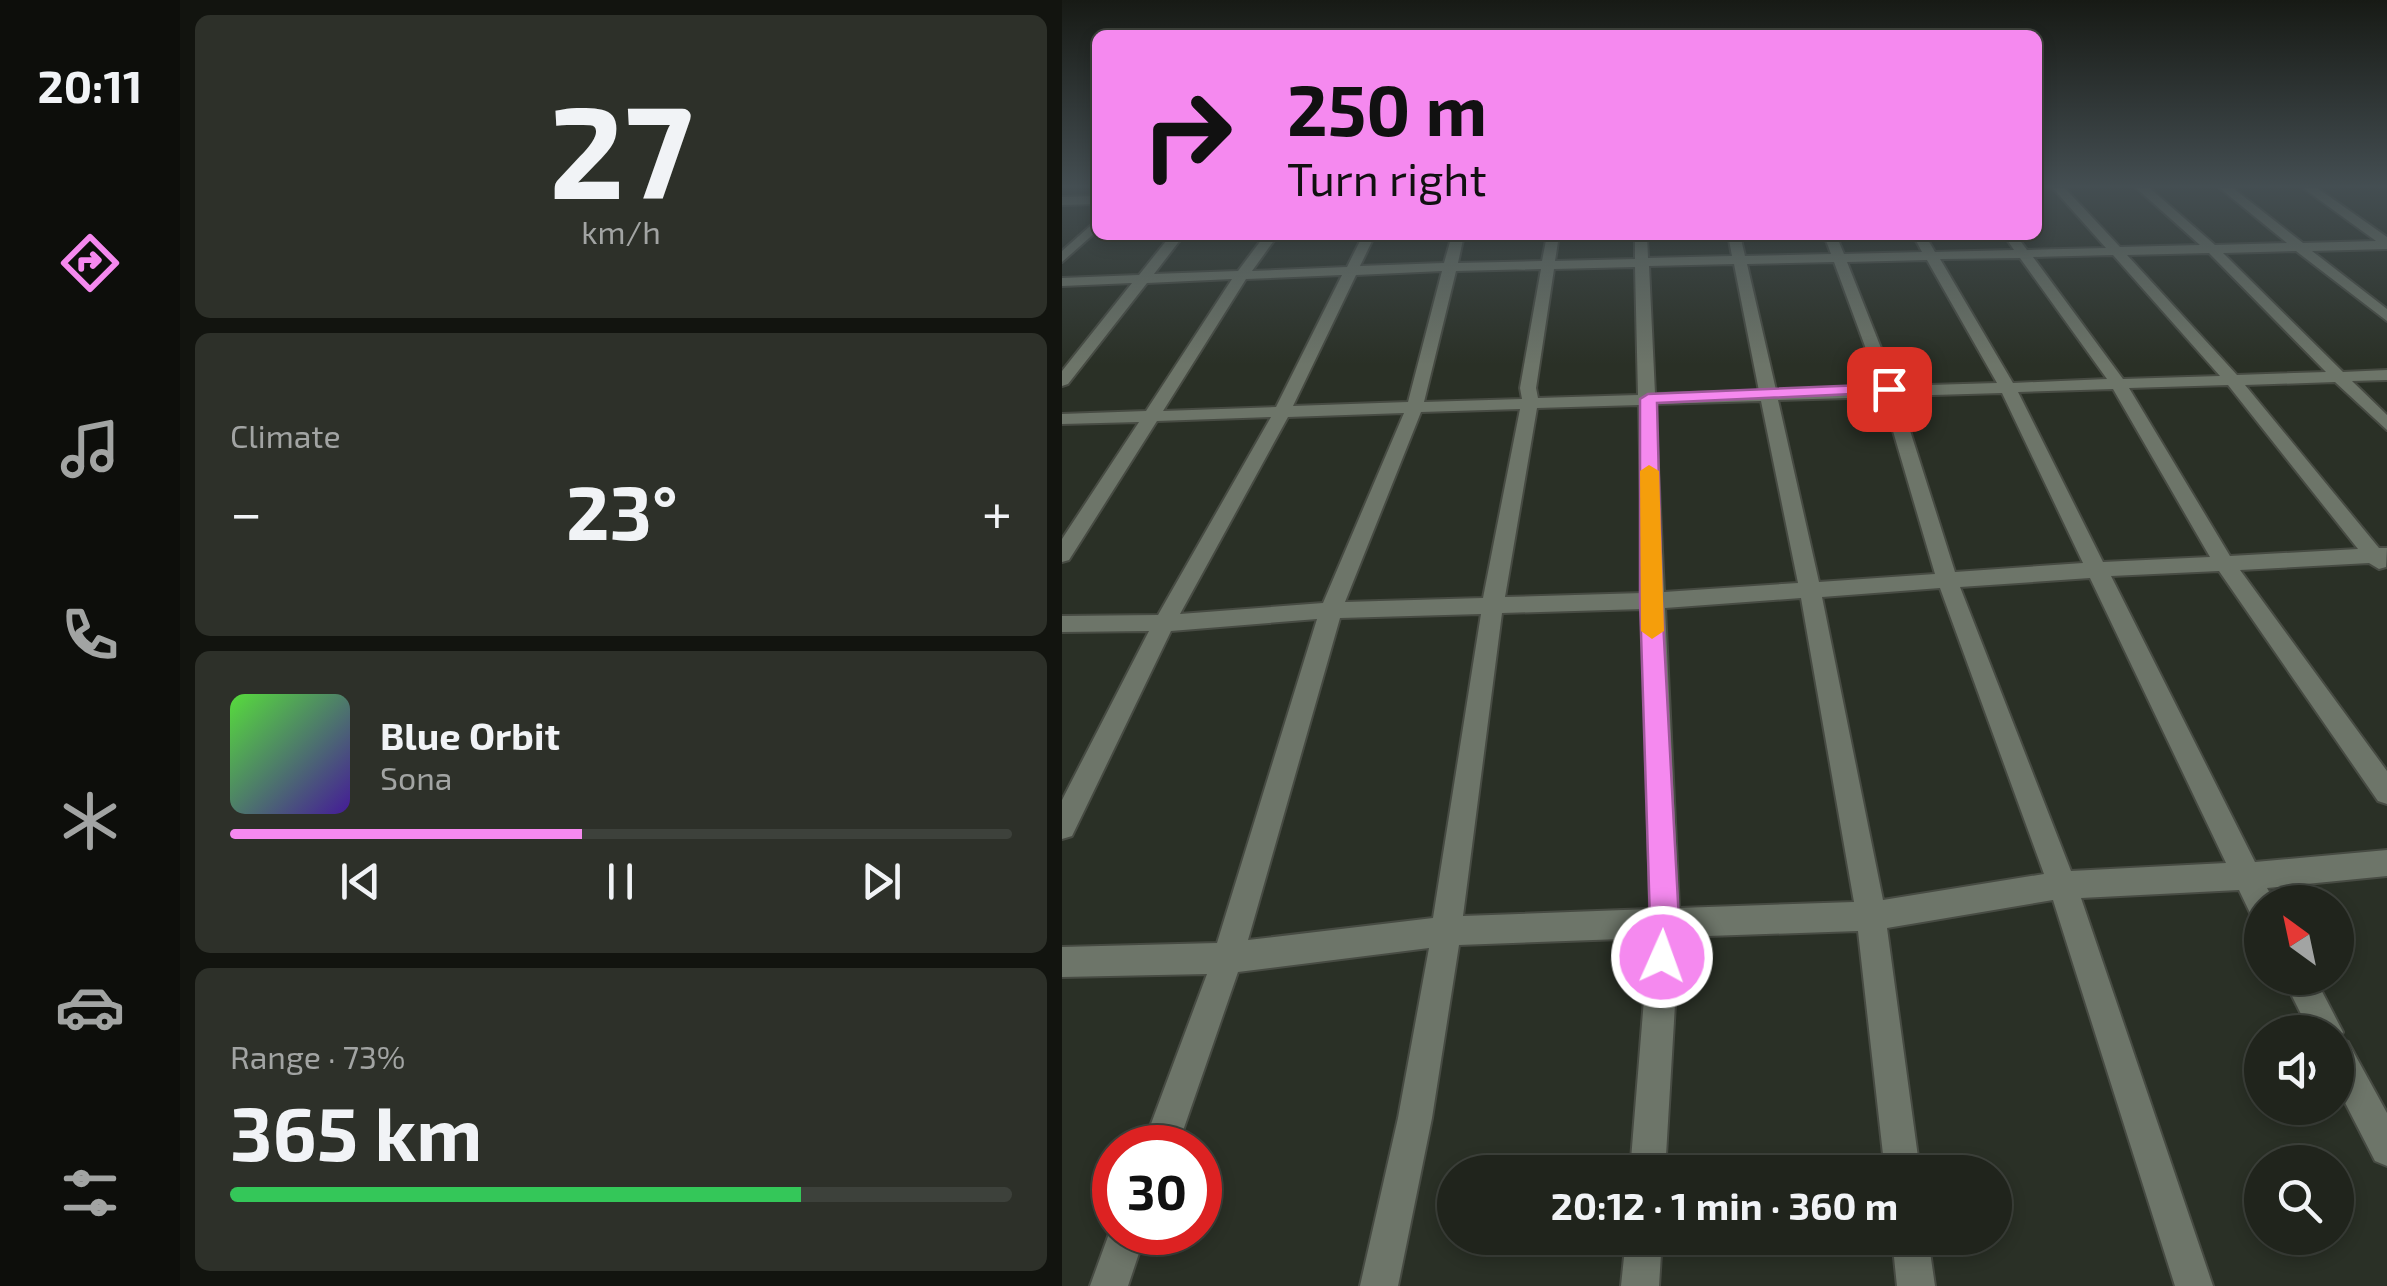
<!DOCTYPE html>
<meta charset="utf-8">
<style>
body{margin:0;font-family:"Exo 2",sans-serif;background:#2d3029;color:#f1f3f6;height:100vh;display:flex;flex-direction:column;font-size:38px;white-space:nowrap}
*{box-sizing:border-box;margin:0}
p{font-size:32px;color:#a2a4a3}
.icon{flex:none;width:55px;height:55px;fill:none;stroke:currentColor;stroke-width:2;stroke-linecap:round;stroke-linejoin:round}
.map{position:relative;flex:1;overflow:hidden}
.side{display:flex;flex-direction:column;gap:15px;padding:15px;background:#12140f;width:882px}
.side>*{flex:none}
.guide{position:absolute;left:30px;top:30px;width:950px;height:210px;border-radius:15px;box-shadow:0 5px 15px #0003,0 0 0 2px #3d413b;background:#f589ef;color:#111;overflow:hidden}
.needle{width:65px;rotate:327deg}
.controls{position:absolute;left:1182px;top:885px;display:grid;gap:20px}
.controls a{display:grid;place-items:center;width:110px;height:110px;border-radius:50%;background:#20241c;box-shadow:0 5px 15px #0003,0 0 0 2px #3d413b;font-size:50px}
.speed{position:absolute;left:30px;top:1125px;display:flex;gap:20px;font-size:50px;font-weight:700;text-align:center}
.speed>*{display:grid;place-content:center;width:130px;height:130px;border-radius:50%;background:#20241c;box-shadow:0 5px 15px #0003,0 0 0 2px #3d413b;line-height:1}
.speed .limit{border:15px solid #d22;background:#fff;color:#111}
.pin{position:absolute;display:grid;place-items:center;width:85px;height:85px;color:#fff;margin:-42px;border-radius:20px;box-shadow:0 5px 15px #0006}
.me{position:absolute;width:110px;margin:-55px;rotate:2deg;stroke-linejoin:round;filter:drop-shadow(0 0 8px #0008)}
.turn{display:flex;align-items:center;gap:35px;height:210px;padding:0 30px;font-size:45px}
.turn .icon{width:130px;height:130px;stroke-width:2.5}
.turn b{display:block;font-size:70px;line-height:85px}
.big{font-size:75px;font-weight:700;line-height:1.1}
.side .widget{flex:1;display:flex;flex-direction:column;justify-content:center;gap:15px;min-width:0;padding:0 35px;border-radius:15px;background:#2d3029}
.side .dial{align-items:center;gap:0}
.dial b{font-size:130px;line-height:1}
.song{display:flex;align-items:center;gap:30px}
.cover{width:120px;height:120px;border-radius:15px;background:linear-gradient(135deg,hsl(110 70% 55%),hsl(260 70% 35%))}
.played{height:10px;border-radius:5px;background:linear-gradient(90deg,#f589ef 45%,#3d413b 45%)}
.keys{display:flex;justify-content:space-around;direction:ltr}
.heat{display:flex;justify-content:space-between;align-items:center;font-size:55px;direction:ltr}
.charge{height:15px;border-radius:8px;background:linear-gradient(90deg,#34c759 73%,#3d413b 0)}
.trip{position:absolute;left:375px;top:1155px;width:575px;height:100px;border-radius:50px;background:#20241c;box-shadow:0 5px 15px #0003,0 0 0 2px #3d413b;font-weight:700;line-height:100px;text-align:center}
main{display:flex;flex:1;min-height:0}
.tab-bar{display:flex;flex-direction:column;width:180px;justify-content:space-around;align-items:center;background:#0d0e0b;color:#a2a4a3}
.tab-bar .icon{width:70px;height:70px}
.tab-bar .on{color:#f589ef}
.tab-bar b{font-size:45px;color:#f1f3f6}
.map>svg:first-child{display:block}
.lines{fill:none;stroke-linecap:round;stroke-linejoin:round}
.minor-casing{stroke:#474b43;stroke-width:4}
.minor{fill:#6d7569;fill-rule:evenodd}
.route{fill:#f589ef;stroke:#9f599b;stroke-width:2.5}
.slow{fill:#f59e0b}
</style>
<main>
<nav class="tab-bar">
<b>20:11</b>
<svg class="icon on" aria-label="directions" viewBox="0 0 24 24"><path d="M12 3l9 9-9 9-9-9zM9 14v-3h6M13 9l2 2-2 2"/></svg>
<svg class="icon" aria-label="music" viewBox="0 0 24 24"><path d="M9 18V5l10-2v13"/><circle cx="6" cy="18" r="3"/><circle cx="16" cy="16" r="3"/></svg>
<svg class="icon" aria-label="phone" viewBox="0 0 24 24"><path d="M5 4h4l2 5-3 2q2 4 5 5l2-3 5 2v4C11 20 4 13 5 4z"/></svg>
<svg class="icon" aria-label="climate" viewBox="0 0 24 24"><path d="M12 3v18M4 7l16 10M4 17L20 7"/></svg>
<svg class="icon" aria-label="car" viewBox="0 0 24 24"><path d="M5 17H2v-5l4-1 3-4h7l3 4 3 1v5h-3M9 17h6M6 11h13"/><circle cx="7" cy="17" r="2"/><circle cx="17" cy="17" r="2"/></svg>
<svg class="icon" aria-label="filters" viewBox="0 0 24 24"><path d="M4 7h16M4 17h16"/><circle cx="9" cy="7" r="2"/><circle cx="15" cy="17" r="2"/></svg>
</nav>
<section class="side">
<div class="widget dial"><b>27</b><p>km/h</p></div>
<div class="widget"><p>Climate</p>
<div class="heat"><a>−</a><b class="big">23°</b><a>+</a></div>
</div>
<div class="widget">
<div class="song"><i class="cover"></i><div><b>Blue Orbit</b><p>Sona</p></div></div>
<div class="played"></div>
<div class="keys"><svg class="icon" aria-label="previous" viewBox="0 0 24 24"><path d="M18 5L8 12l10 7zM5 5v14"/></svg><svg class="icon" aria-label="pause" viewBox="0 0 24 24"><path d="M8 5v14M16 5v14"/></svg><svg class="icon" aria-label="next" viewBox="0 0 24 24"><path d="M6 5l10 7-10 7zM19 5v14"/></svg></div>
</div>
<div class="widget"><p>Range · 73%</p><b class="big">365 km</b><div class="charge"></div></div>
</section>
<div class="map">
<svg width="1325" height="1286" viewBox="0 0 1325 1286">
<rect width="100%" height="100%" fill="#2a3026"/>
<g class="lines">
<defs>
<path id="minor" d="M 988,185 L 1000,185 L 1058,247 L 1138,245 L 1071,185 L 1084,185 L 1153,245 L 1225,243 L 1154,185 L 1167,185 L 1241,243 L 1314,241 L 1237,185 L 1251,185 L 1325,237 L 1325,249 L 1250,251 L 1325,309 L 1325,321 L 1234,251 L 1161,253 L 1281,372 L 1325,370 L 1325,380 L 1290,381 L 1325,415 L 1325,430 L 1273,382 L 1183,385 L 1317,548 L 1325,548 L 1324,567 L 1317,569 L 1307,563 L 1178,570 L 1325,771 L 1325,804 L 1316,801 L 1157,571 L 1049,576 L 1193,862 L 1325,850 L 1325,876 L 1205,888 L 1213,902 L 1200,902 L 1200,921 L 1190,917 L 1177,890 L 1019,898 L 1151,1286 L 1113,1286 L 991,900 L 825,928 L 858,1172 L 823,1172 L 796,931 L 617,937 L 603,1172 L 568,1172 L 587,938 L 397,945 L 370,1118 L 336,1286 L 298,1286 L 336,1118 L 367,948 L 176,972 L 115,1148 L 80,1148 L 145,974 L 0,977 L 0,947 L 155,943 L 255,619 L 109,631 L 10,836 L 0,839 L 0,800 L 87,631 L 0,632 L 0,616 L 96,615 L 209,417 L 95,421 L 7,560 L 0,562 L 0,539 L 77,422 L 0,424 L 0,414 L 84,411 L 170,279 L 85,283 L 6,384 L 0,386 L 0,371 L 70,283 L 0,286 L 0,278 L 77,275 L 109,235 L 122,235 L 92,274 L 176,271 L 203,235 L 216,235 L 190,271 L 285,267 L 301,235 L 313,235 L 298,266 L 382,263 L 390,235 L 402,235 L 396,263 L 480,261 L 485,235 L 497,235 L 493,261 L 573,259 L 573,235 L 585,235 L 586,258 L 670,256 L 666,235 L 678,235 L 683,256 L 769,254 L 762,235 L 774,235 L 782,254 L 860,252 L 851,235 L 863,235 L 873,252 L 952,250 L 942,235 L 954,235 L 965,250 L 1044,248 ZM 1147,253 L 1264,372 L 1175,375 L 1065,255 ZM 1051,255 L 1158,376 L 1061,379 L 971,257 ZM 958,258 L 1045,379 L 951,383 L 878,259 ZM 865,260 L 935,383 L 834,386 L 785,262 ZM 772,262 L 818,387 L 714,390 L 685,264 ZM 672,264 L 697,391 L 593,394 L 587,266 ZM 573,267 L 576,395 L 476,398 L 474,388 L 492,269 ZM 479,269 L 458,388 L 460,399 L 362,402 L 394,271 ZM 380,271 L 346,402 L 231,406 L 294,275 ZM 280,275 L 214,407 L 101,411 L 184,279 ZM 1166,385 L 1296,549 L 1168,556 L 1067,388 ZM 1051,389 L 1148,557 L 1041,562 L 956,392 ZM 940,393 L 1021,563 L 893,572 L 837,396 ZM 821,397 L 873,574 L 757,582 L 716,400 ZM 699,401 L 736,583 L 602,592 L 593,404 ZM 577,405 L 581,593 L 443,597 L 475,408 ZM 458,409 L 421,598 L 283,602 L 359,412 ZM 342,413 L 261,603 L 118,614 L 226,417 ZM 1028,578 L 1164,863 L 1009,871 L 898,587 ZM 878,588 L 982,874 L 821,900 L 760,597 ZM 739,598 L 792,902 L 617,908 L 603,608 ZM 581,609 L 588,909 L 401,916 L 440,613 ZM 419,614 L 371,918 L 186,940 L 278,618 Z
M 35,196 L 35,204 L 0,205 L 0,197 Z
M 35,220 L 35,231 L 0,262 L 0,251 Z
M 1221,978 L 1253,978 L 1281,1032 L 1278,1038 L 1286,1042 L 1325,1113 L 1325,1166 L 1313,1161 L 1275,1087 L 1275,1032 L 1248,1032 Z
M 52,1220 L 52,1232 L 84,1232 L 66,1286 L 28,1286 Z
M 564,1238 L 600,1238 L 597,1286 L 559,1286 Z
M 830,1238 L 866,1238 L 873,1286 L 835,1286 Z"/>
</defs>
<use href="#minor" class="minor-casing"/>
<use href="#minor" class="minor"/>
</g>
<linearGradient id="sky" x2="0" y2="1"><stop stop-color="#171a15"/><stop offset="0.51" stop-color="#444e52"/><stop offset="1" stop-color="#444e52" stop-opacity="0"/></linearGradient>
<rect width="1325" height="365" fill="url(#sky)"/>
<path class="route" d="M 827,384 L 833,385 L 833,392 L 595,403 L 600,601 L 617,921 L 611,968 L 600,972 L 589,968 L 585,957 L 588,921 L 578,601 L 578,399 L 586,394 Z"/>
<path class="slow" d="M 587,465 L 597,471 L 602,631 L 590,639 L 579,631 L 578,471 Z"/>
</svg>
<div class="controls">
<a><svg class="needle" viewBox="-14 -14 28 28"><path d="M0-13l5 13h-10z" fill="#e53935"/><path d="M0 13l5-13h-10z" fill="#a2a4a3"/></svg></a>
<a><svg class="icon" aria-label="sound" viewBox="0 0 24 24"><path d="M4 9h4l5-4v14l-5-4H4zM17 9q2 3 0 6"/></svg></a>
<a><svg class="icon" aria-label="search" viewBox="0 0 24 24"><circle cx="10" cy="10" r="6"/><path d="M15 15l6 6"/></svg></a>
</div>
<div class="speed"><div class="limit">30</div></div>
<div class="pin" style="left:827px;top:389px;background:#d93025"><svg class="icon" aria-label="arrive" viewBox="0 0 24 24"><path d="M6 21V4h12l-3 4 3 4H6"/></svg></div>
<svg class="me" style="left:600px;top:957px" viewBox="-20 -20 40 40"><circle r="17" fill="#f589ef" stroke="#fff" stroke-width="3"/><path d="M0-11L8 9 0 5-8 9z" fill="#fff"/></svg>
<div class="trip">20:12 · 1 min · 360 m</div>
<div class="guide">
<div class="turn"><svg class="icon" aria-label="right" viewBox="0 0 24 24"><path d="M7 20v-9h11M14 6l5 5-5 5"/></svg><div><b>250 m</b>Turn right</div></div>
</div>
</div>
</main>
